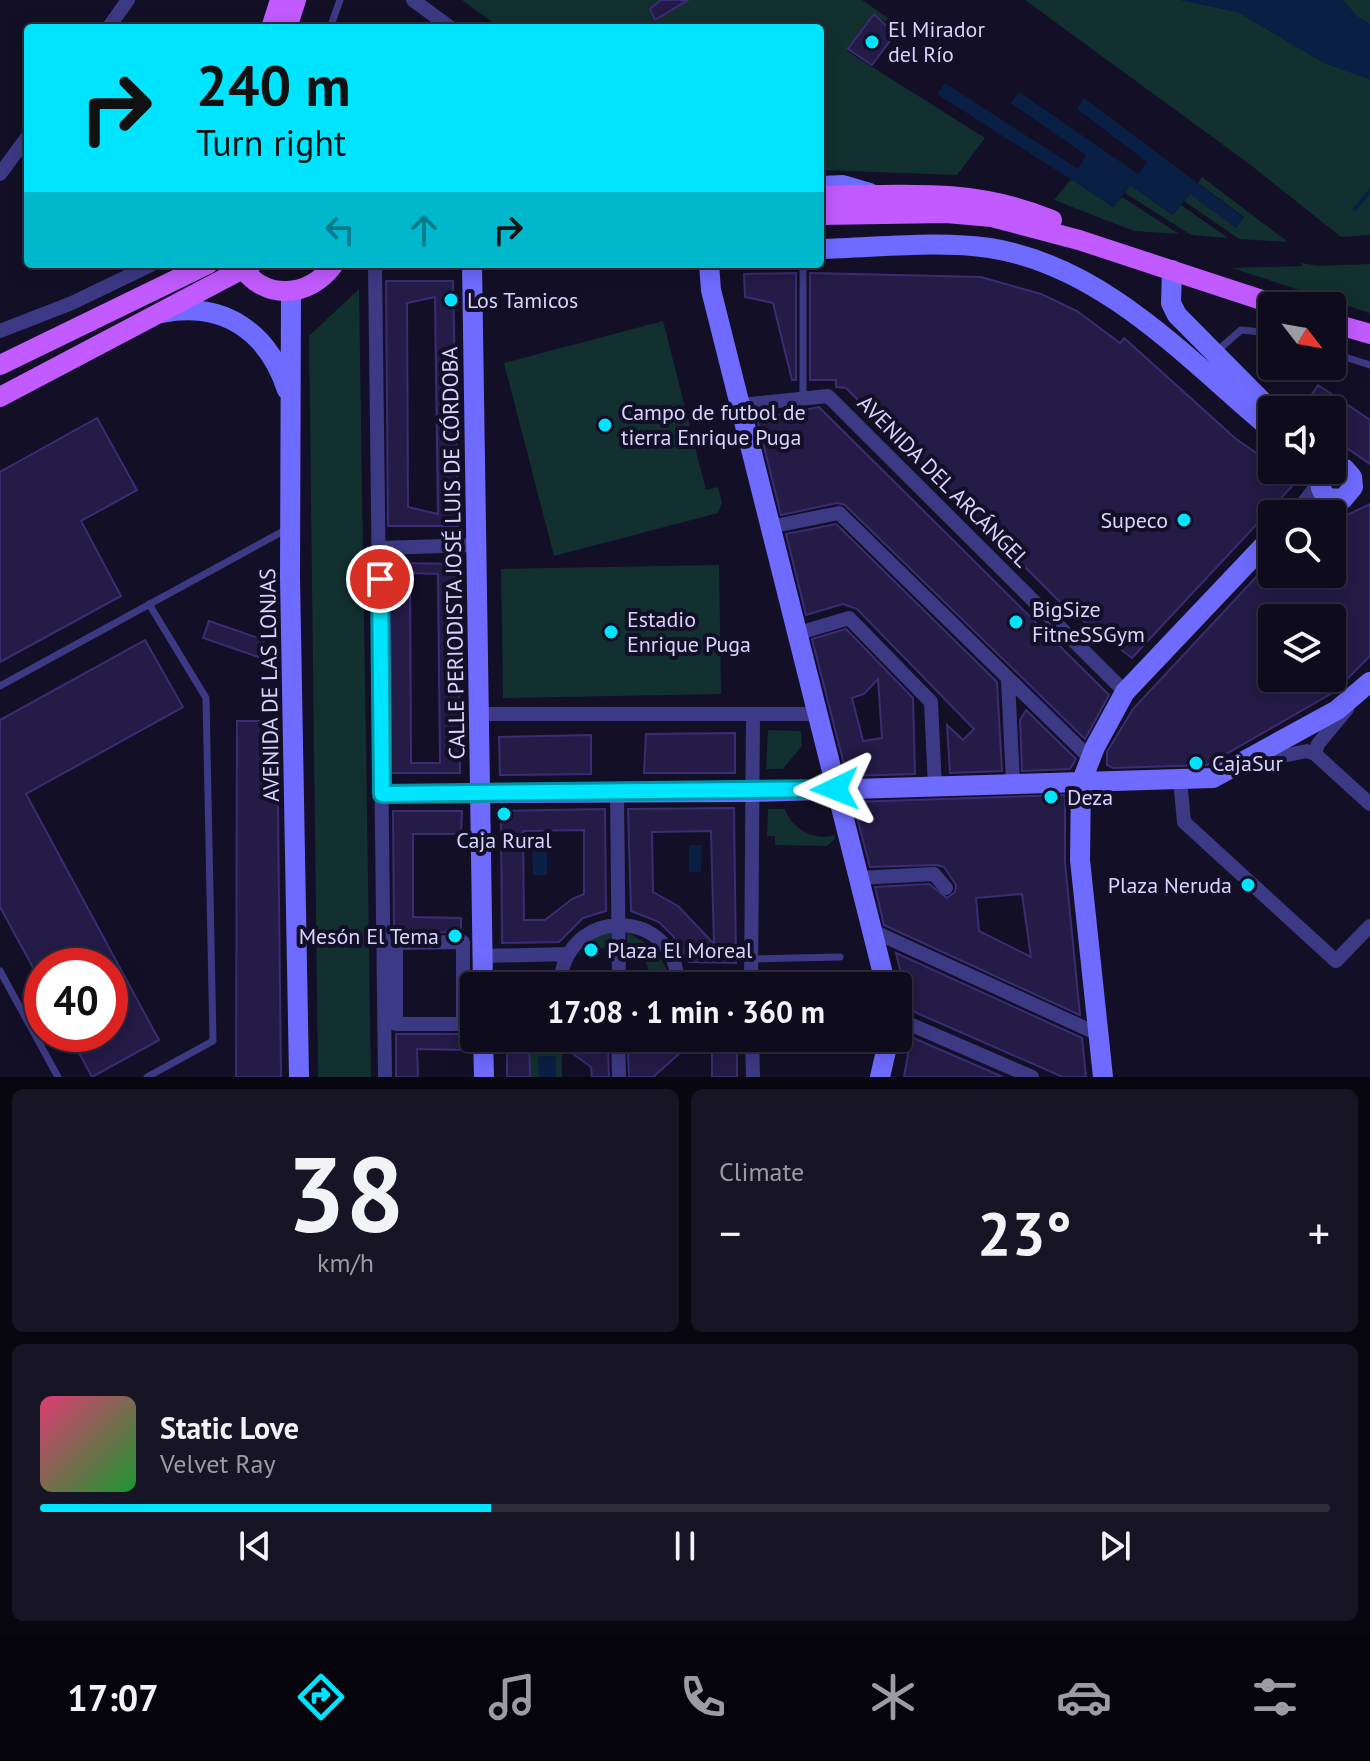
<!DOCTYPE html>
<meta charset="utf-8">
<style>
body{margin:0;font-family:"PT Sans",sans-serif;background:#171425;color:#f1f3f6;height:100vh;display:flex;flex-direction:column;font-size:30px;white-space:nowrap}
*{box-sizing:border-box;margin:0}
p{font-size:26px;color:#9b9ba3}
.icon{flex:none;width:44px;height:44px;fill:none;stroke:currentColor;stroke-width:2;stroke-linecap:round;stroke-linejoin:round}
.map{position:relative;height:1077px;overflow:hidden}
.details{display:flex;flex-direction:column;gap:12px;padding:12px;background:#08060f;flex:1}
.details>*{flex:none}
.guide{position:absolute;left:24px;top:24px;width:800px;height:244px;border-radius:8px;box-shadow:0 4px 20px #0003,0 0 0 2px #2e2b3b;background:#00e5ff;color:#111;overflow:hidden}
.needle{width:52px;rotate:121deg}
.buttons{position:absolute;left:1258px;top:292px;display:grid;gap:16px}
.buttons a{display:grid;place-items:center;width:88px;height:88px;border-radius:8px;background:#0e0b1c;box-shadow:0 4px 20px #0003,0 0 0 2px #2e2b3b;font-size:40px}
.speed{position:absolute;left:24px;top:948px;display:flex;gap:16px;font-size:40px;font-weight:700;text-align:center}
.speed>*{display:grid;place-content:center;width:104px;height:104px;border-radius:50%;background:#0e0b1c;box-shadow:0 4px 20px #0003,0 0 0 2px #2e2b3b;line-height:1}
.speed .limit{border:12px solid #d22;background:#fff;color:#111}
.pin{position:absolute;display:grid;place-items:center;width:68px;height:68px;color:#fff;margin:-34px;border:4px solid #fff;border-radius:50%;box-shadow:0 2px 8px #0007}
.me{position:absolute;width:88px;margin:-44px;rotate:268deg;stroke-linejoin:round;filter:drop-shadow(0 0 6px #0008)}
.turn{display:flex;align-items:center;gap:28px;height:168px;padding:0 40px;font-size:36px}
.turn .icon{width:104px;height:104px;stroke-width:2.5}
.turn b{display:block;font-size:56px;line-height:68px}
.lanes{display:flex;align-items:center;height:76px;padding:0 40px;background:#0003;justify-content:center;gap:40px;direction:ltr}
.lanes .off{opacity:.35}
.big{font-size:60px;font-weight:700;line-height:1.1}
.details .widget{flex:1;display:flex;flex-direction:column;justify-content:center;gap:12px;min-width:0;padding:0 28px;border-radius:12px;background:#171425}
.details .dial{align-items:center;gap:0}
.dial b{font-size:104px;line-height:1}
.song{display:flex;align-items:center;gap:24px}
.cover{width:96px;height:96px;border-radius:12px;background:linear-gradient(135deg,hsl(340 70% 55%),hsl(130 70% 35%))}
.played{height:8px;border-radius:4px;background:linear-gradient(90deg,#00e5ff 35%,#2e2b3b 35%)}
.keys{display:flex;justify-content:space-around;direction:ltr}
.heat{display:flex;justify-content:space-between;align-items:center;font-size:44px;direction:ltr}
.details .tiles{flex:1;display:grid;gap:12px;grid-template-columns:1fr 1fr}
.widget:last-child{grid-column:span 2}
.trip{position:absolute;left:460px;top:972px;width:452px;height:80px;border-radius:8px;background:#0e0b1c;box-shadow:0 4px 20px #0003,0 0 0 2px #2e2b3b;font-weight:700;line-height:80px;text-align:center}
.tab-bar{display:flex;height:128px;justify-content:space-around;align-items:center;background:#06040b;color:#9b9ba3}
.tab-bar .icon{width:56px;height:56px}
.tab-bar .on{color:#00e5ff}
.tab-bar b{font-size:36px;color:#f1f3f6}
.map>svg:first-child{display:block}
.green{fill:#12302f}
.water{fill:#0a1f44}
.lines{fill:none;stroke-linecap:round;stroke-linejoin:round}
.stream{stroke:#0a1f44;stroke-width:4}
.building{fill:#241b47;stroke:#3b2d73;stroke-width:2;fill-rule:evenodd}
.lane{stroke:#3d3a85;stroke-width:7}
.street{stroke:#3d3a85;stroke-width:14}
.secondary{stroke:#6f6bff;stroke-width:20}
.primary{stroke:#c25bff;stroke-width:20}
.route-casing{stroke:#0095a6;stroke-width:20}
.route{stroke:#00e5ff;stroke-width:14}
.poi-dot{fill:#00e5ff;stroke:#130f26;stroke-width:3}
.labels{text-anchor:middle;stroke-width:8;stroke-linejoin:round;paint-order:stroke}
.poi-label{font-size:22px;fill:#d9d4ff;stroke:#130f26;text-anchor:start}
.street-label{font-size:22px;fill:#d9d4ff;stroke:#130f26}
</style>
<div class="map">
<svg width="1370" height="1077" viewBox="0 0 1370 1077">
<rect width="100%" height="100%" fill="#130f26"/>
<path class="green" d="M 462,0 L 862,0 L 901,27 L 898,30 L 874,14 L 847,51 L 985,138 L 957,175 L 820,170 L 820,28 L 500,28 Z
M 1025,0 L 1181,0 L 1238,12 L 1324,63 L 1370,79 L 1370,235 L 1341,237 L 1248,163 Z
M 1343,0 L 1370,0 L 1370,24 L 1356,16 Z
M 1202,177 L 1288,242 L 1239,239 L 1184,201 L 1190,193 L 1236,228 L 1244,217 L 1198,183 Z
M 1071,179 L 1113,207 L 1122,197 L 1179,234 L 1134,231 L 1054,200 Z
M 1130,185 L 1173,215 L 1181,205 L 1228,238 L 1191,235 L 1125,193 Z
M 1301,263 L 1319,266 L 1370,264 L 1370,313 L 1232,268 L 1303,266 Z
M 359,289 L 371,1077 L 318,1077 L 309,336 Z
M 663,321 L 706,490 L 718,487 L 722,503 L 718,513 L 554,556 L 504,363 Z
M 719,565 L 721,694 L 503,698 L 501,569 Z
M 768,730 L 801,731 L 802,746 L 783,769 L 766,769 Z
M 768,809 L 785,809 C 791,828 815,842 834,835 L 835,839 L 827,846 L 775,845 L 775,836 L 767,836 Z
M 611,932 L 610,948 L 580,949 L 600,934 Z
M 627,932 L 656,949 L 668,972 L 650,974 L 645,960 L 627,947 Z
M 529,1050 L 562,1050 L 562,1077 L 556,1077 L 555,1056 L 539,1057 L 539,1077 L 530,1077 Z"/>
<path class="water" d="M 1182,0 L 1343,0 L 1356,16 L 1370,24 L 1370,79 L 1324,63 L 1238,12 Z
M 945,83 L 1078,169 L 1086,155 L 1011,103 L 1019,92 L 1138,174 L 1147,162 L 1077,109 L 1084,98 L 1244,218 L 1236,228 L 1190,194 L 1173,215 L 1130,185 L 1114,207 L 937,94 Z
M 532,845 L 547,845 L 547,875 L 533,875 Z
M 689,845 L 702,845 L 701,872 L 689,872 Z
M 556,1056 L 556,1077 L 539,1077 L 538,1057 Z"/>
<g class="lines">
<path class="stream" d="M 1355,209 L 1370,191"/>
</g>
<path class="building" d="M 661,0 L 688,0 L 655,20 L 650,9 Z
M 874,14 L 895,34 L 872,65 L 848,49 Z
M 796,273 L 796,380 L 792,380 L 773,303 L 745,297 L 744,274 Z
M 810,273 L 981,277 L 1041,294 L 1077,311 L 1120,343 L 1124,338 L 1236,439 L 1272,464 L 1272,470 L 1281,470 L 1297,481 L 1132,658 L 1065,607 L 846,388 L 836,387 L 836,380 L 810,380 Z
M 386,281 L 453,281 L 458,526 L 388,526 ZM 435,297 L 438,514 L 408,507 L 407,303 Z
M 1318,385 L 1370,420 L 1370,464 L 1332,438 L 1332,410 L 1302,410 Z
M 819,407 L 1109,695 L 1085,739 L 845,505 L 837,503 L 781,515 L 757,419 Z
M 97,418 L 137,490 L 81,521 L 121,596 L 0,662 L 0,472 Z
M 1370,504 L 1370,656 L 1334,692 L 1207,765 L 1113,768 L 1107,765 L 1107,752 L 1133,709 L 1272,560 L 1272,574 L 1332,574 L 1332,514 L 1347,515 ZM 1272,618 L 1332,618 L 1332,678 L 1272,678 Z
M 836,524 L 997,682 L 1002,771 L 950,773 L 947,725 L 963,740 L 974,729 L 857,609 L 843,604 L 806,615 L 786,534 Z
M 396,563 L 458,564 L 460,773 L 391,773 L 389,573 ZM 410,573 L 438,574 L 440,763 L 411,763 Z
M 209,621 L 264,640 L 258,657 L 203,638 Z
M 846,629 L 913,698 L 915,774 L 847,776 L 812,639 ZM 878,679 L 882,738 L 863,741 L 852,698 L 864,694 Z
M 145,640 L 183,707 L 26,794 L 159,1040 L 92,1077 L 69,1034 L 110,1034 L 110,966 L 42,966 L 42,984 L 0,907 L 0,720 Z
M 1026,710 L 1076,759 L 1070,769 L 1022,771 L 1020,720 Z
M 237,721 L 277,721 L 281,1077 L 236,1077 Z
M 735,733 L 735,773 L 644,773 L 646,734 Z
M 591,735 L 591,774 L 500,775 L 499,737 Z
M 1065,795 L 1065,862 L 1080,1015 L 884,925 L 875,887 L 929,884 L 947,898 L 955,892 L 956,885 L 944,867 L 937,865 L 870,867 L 853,802 ZM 1022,894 L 1031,957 L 979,931 L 976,898 Z
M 734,808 L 736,963 L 689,962 L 673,936 L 659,922 L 631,911 L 628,809 ZM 711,831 L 714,944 L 678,906 L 653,892 L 652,832 Z
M 605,809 L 606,911 L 583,918 L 559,942 L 502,943 L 501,811 ZM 584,830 L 584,894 L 572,899 L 545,920 L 524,920 L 523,831 Z
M 393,811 L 462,811 L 461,834 L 413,834 L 413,917 L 461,918 L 461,932 L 394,933 Z
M 896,953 L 1082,1038 L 1086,1077 L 1063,1077 L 910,1010 Z
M 396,1034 L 464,1034 L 464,1050 L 417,1049 L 418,1077 L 396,1077 Z
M 911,1037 L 1003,1077 L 904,1077 Z
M 507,1038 L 529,1038 L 530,1077 L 507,1077 Z
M 551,1038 L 586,1038 L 590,1046 L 608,1051 L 609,1077 L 592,1077 L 591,1067 Z
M 667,1038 L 697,1038 L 653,1077 L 629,1077 L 628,1054 L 649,1049 Z
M 712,1038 L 737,1038 L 737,1077 L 712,1077 Z"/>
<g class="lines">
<path class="lane" d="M 330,28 L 340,0
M 803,264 L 803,398
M 1216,352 L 1241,330 L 1272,333
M 1332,353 L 1370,365
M 0,686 L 287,529
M 751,959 L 840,957
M 0,971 L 58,1077
M 147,1077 L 213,1041 L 206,698 L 149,604"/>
<path class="street" d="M 413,0 L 451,28
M 108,28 L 128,0
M 0,174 L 28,136
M 375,264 L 385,1077
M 0,331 L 72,303 L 153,264
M 741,405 L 828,396 L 1125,692
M 1298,510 L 1320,481
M 770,527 L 839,513 L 1092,760
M 380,548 L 475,545
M 799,633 L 849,618 L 931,702 L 935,788
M 1008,680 L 1013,783
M 479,714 L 816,714
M 1315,754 L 1318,744 L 1347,709
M 1315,754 L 1370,804
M 1253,762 L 1307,751 L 1315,754
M 1180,780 L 1184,822 L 1336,961 L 1370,926
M 617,790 L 619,986
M 382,794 L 481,793
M 858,878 L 934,874 L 946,888
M 875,932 L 1098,1034
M 463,942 L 463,1024 L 396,1024 L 396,943 Z
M 483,956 L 568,954
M 619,983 L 751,982
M 560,986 C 564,902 681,908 677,986
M 751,986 L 753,714
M 898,1019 L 1032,1077
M 596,1038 L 618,1043 L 641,1038
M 618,1038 L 619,1077
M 752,1038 L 753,1077"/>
<path class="secondary" d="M 820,186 L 843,185 L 870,193
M 820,249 C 875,248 935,240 990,248 C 1104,266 1187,359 1272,430
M 472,264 L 483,986
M 709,264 L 711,290 L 886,986
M 1172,270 L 1171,303 L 1177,315 L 1272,411
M 291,293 L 290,577 L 299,1077
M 162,313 C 223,301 268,331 287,390
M 1327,470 C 1318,479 1318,489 1328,498 L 1343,499 L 1353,487 L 1352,477 L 1345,469 L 1332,467
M 1294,514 L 1298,510
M 481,793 L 750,792 L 1213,778 L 1337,710 L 1370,682
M 483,1038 L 484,1077
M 880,1077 L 889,1038
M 1103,1077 L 1080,860 L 1081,783 L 1095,747 L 1125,692 L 1272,537"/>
<path class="primary" d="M 271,28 L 280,0
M 287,28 L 296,0
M 820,196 C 903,195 973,187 1052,220
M 820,215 L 946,213 L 992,217 L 1079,240 L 1280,306
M 240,264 C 263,302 310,298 334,264
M 1332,323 L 1370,334
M 0,365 L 208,264
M 0,397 L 252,264"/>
</g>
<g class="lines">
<defs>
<path id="route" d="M 380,579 L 382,794 L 835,789"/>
</defs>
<use href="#route" class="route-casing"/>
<use href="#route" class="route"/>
</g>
<g class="poi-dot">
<circle cx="872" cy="42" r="8"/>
<circle cx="451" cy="300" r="8"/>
<circle cx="605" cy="425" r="8"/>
<circle cx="1184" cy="520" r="8"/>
<circle cx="1016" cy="622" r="8"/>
<circle cx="611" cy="632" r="8"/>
<circle cx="1196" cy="763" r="8"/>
<circle cx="1051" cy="797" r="8"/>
<circle cx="504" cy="814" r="8"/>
<circle cx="1248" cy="885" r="8"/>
<circle cx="455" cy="936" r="8"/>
<circle cx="591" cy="950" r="8"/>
</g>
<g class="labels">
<g class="poi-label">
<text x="888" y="37">El Mirador<tspan x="888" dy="25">del Río</tspan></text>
<text x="467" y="308">Los Tamicos</text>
<text x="621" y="420">Campo de futbol de<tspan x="621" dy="25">tierra Enrique Puga</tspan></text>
<text x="1168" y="528" text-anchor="end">Supeco</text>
<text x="1032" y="617">BigSize<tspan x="1032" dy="25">FitneSSGym</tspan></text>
<text x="627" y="627">Estadio<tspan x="627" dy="25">Enrique Puga</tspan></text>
<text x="1212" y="771">CajaSur</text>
<text x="1067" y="805">Deza</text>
<text x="504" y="848" text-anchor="middle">Caja Rural</text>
<text x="1232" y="893" text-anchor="end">Plaza Neruda</text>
<text x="439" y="944" text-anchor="end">Mesón El Tema</text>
<text x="607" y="958">Plaza El Moreal</text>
</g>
<g class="street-label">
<text transform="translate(944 481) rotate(45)" y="8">AVENIDA DEL ARCÁNGEL</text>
<text transform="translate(453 553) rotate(-91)" y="8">CALLE PERIODISTA JOSÉ LUIS DE CÓRDOBA</text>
<text transform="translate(269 685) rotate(-91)" y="8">AVENIDA DE LAS LONJAS</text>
</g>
</g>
</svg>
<div class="buttons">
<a><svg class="needle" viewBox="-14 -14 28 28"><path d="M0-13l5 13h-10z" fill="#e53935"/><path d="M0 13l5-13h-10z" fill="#9b9ba3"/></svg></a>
<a><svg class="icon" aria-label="sound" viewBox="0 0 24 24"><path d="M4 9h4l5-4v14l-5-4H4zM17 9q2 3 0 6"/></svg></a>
<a><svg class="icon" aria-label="search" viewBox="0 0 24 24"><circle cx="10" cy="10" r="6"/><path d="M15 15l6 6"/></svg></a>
<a><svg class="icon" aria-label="layers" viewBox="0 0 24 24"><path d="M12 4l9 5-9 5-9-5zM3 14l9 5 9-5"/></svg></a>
</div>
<div class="speed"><div class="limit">40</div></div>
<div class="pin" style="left:380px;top:579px;background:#d93025"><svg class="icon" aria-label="arrive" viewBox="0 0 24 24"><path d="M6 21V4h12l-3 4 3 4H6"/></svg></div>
<svg class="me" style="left:835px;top:789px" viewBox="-20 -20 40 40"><path d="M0-17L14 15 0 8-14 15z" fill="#00e5ff" stroke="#fff" stroke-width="4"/></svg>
<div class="trip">17:08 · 1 min · 360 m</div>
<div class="guide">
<div class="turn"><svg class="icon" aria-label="right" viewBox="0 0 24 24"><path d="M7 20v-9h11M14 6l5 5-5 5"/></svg><div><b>240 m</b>Turn right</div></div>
<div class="lanes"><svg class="icon off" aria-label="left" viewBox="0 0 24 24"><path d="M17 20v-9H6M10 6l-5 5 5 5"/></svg><svg class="icon off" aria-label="ahead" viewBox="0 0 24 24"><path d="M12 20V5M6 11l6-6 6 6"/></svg><svg class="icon" aria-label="right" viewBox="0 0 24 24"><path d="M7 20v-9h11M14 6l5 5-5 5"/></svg></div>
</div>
</div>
<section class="details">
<div class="tiles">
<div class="widget dial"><b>38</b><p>km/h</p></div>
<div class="widget"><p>Climate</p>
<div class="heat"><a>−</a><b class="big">23°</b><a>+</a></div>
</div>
<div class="widget">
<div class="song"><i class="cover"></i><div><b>Static Love</b><p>Velvet Ray</p></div></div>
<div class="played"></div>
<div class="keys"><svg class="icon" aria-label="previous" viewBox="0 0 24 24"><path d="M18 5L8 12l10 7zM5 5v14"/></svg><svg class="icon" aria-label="pause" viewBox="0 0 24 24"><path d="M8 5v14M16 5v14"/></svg><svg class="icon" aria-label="next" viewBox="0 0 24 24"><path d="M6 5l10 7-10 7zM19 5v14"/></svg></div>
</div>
</div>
</section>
<nav class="tab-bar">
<b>17:07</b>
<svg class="icon on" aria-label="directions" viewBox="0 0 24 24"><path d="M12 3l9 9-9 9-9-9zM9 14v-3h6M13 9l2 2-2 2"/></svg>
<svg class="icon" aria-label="music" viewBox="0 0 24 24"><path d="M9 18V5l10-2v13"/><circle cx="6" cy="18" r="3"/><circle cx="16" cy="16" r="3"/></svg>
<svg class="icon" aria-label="phone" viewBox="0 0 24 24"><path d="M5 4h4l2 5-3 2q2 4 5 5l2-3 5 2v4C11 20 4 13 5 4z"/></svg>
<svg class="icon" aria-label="climate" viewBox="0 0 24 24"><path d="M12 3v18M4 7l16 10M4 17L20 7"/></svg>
<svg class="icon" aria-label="car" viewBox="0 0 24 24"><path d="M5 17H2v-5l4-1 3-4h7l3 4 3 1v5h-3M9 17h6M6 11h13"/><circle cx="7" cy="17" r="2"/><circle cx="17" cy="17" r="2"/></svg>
<svg class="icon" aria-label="filters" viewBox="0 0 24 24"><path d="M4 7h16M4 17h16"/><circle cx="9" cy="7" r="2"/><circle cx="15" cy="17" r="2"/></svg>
</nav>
